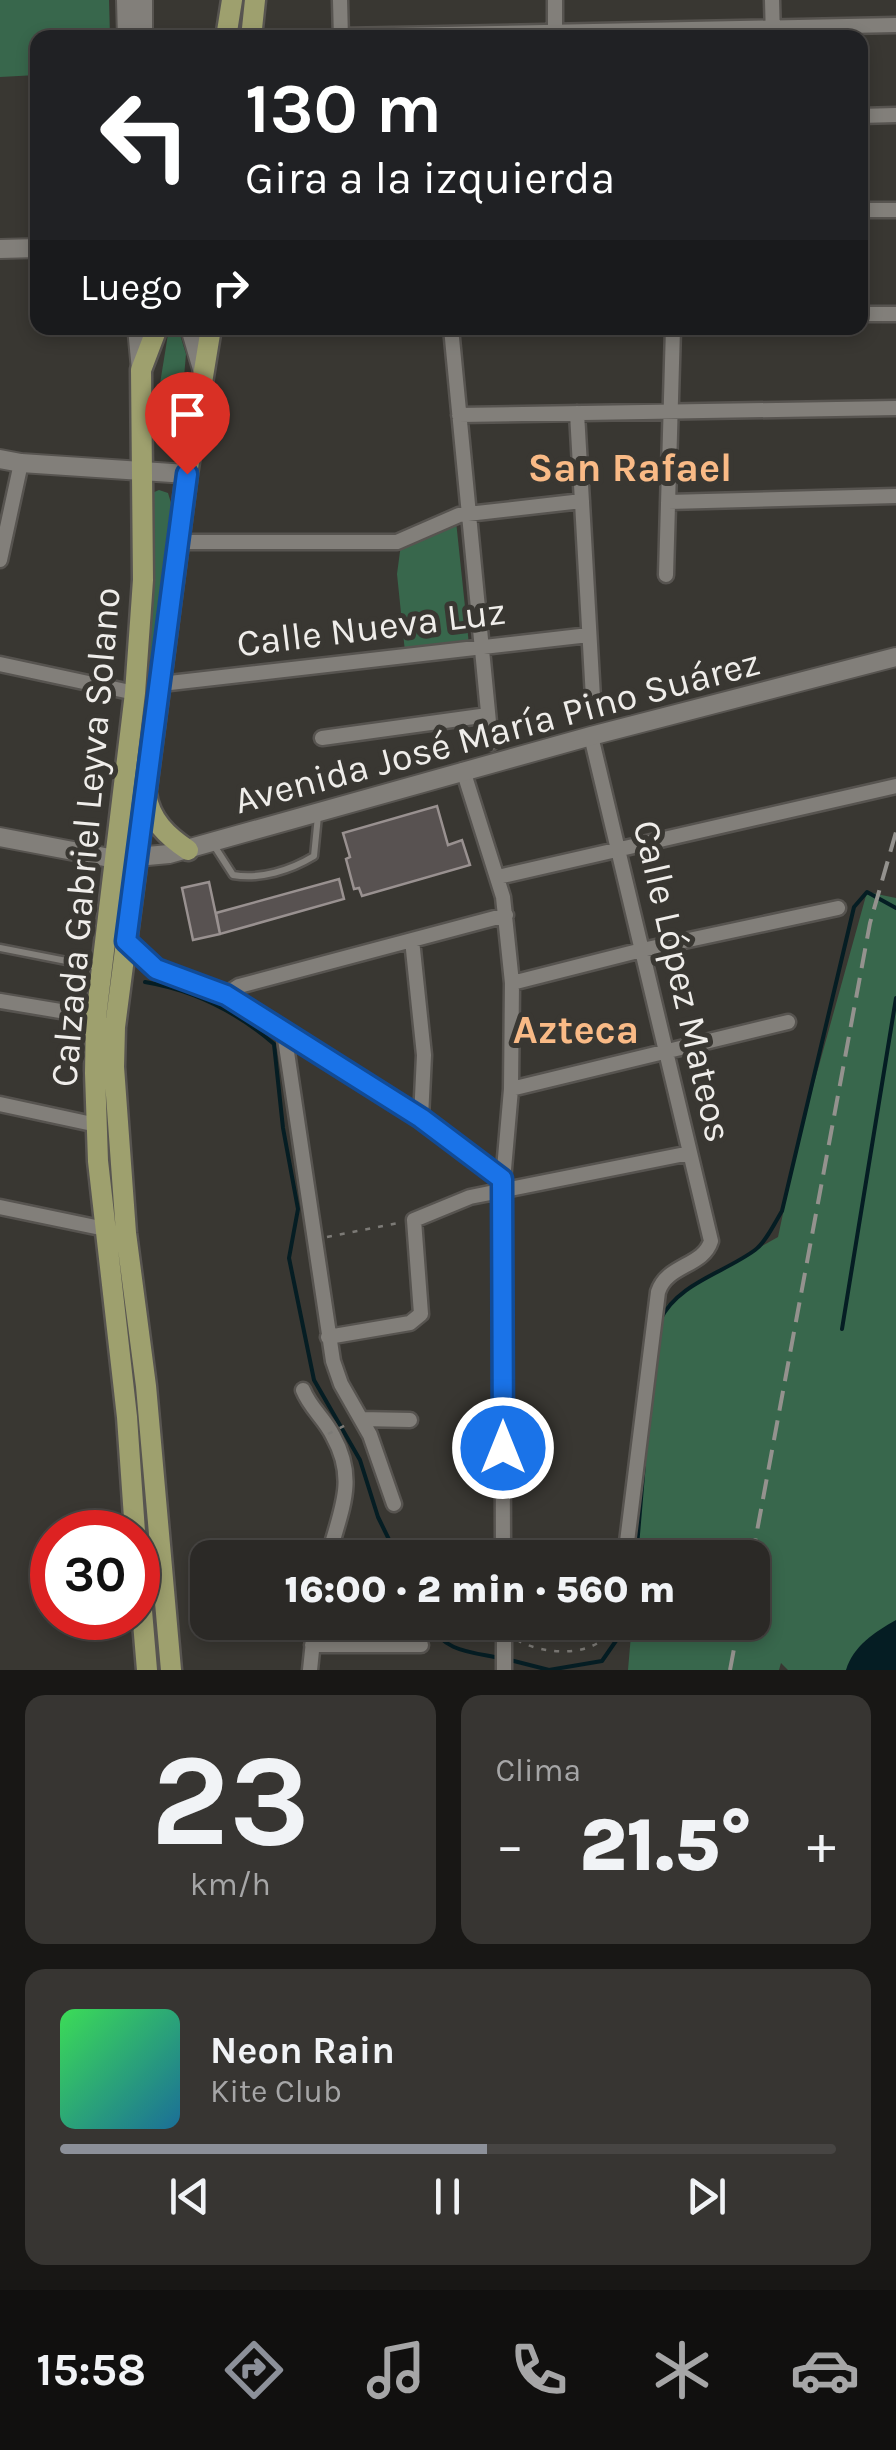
<!DOCTYPE html>
<html lang="es">
<meta charset="utf-8">
<style>
body{margin:0;font-family:Karla,sans-serif;background:#373532;color:#f1f3f6;height:100vh;display:flex;flex-direction:column;font-size:38px;white-space:nowrap}
*{box-sizing:border-box;margin:0}
p{font-size:32px;color:#a6a6a7}
.icon{flex:none;width:55px;height:55px;fill:none;stroke:currentColor;stroke-width:2;stroke-linecap:round;stroke-linejoin:round}
.map{position:relative;height:1670px;overflow:hidden}
.side{display:flex;flex-direction:column;gap:25px;padding:25px;background:#181715;flex:1}
.side>*{flex:none}
.banner{position:absolute;left:30px;top:30px;width:838px;height:305px;border-radius:20px;box-shadow:0 5px 15px #0003,0 0 0 2px #474543;background:#202124;color:#fff;overflow:hidden}
.speed{position:absolute;left:30px;top:1510px;display:flex;gap:20px;font-size:50px;font-weight:700;text-align:center}
.speed>*{display:grid;place-content:center;width:130px;height:130px;border-radius:50%;background:#2b2926;box-shadow:0 5px 15px #0003,0 0 0 2px #474543;line-height:1}
.speed .limit{border:15px solid #d22;background:#fff;color:#111}
.pin{position:absolute;display:grid;place-items:center;width:85px;height:85px;color:#fff;margin:-102px -42px;border-radius:50% 50% 50% 0;rotate:-45deg;box-shadow:0 0 10px #0007}
.pin .icon{rotate:45deg}
.me{position:absolute;width:110px;margin:-55px;rotate:0deg;stroke-linejoin:round;filter:drop-shadow(0 0 8px #0008)}
.turn{display:flex;align-items:center;gap:35px;height:210px;padding:0 50px;font-size:45px}
.turn .icon{width:130px;height:130px;stroke-width:2.5}
.turn b{display:block;font-size:70px;line-height:85px}
.then{display:flex;align-items:center;height:95px;padding:0 50px;background:#0003;gap:20px;font-size:38px}
.big{font-size:75px;font-weight:800;line-height:1.1}
.side .card{flex:1;display:flex;flex-direction:column;justify-content:center;gap:15px;min-width:0;padding:0 35px;border-radius:20px;background:#373532}
.side .dial{align-items:center;gap:0}
.dial b{font-size:130px;line-height:1}
.song{display:flex;align-items:center;gap:30px}
.cover{width:120px;height:120px;border-radius:15px;background:linear-gradient(135deg,hsl(130 70% 55%),hsl(200 70% 35%))}
.played{height:10px;border-radius:5px;background:linear-gradient(90deg,#8c9099 55%,#474543 55%)}
.keys{display:flex;justify-content:space-around;direction:ltr}
.heat{display:flex;justify-content:space-between;align-items:center;font-size:55px;direction:ltr}
.side .tiles{flex:1;display:grid;gap:25px;grid-template-columns:1fr 1fr}
.card:last-child{grid-column:span 2}
.trip{position:absolute;left:190px;top:1540px;width:580px;height:100px;border-radius:20px;background:#2b2926;box-shadow:0 5px 15px #0003,0 0 0 2px #474543;font-weight:800;line-height:100px;text-align:center}
.tab-bar{display:flex;height:160px;justify-content:space-around;align-items:center;background:#11100f;color:#a6a6a7}
.tab-bar .icon{width:70px;height:70px}
.tab-bar .current{color:#8c9099}
.tab-bar b{font-size:45px;color:#f1f3f6}
.map>svg:first-child{display:block}
.green{fill:#38674c}
.water{fill:#051d23}
.lines{fill:none;stroke-linecap:round;stroke-linejoin:round}
.stream{stroke:#051d23;stroke-width:4}
.building{fill:#585251;stroke:#999190;stroke-width:2.5}
.lane-casing{stroke:#575450;stroke-width:11}
.street-casing{stroke:#575450;stroke-width:19}
.secondary-casing{stroke:#575450;stroke-width:22}
.primary-casing{stroke:#575450;stroke-width:25}
.path{stroke:#7c7a76;stroke-width:2.5;stroke-dasharray:5 8;stroke-linecap:butt}
.lane{stroke:#827f7a;stroke-width:6}
.street{stroke:#827f7a;stroke-width:14}
.secondary{stroke:#827f7a;stroke-width:18}
.primary{stroke:#9ea06e;stroke-width:20}
.rail{stroke:#94928e;stroke-width:4;stroke-dasharray:20 10;stroke-linecap:butt}
.path-bridge{stroke:#7c7a76;stroke-width:2.5;stroke-dasharray:5 8;stroke-linecap:butt}
.route-casing{stroke:#114b97;stroke-width:25}
.route{stroke:#1a73e8;stroke-width:18}
.labels{text-anchor:middle;stroke-width:10;stroke-linejoin:round;paint-order:stroke}
.street-label{font-size:38px;fill:#efedea;stroke:#393732}
.neighbourhood-label{font-size:40px;font-weight:bold;fill:#f9ba86;stroke:#393732}
</style>
<div class="map">
<svg width="896" height="1670" viewBox="0 0 896 1670">
<rect width="100%" height="100%" fill="#393732"/>
<path class="green" d="M 0,0 L 109,0 L 110,37 L 38,38 L 37,75 L 0,77 Z
M 169,328 L 178,328 L 186,354 L 179,435 L 173,442 L 156,440 L 152,433 Z
M 159,490 L 168,493 L 172,506 L 166,606 L 131,830 L 149,683 L 152,493 Z
M 456,521 L 469,645 L 405,652 L 397,574 L 401,544 Z
M 867,892 L 896,898 L 896,1670 L 788,1670 L 781,1663 L 779,1670 L 628,1670 L 632,1623 L 752,1622 L 752,1558 L 637,1557 L 652,1358 L 667,1305 L 703,1279 L 778,1237 L 800,1134 Z"/>
<path class="water" d="M 896,1620 L 896,1670 L 846,1670 C 853,1646 875,1632 896,1620 Z"/>
<g class="lines">
<path class="stream" d="M 145,982 C 193,990 237,1012 274,1044 L 283,1128 L 298,1209 L 289,1258 L 314,1380 L 360,1460 L 378,1517 L 398,1558
M 660,1320 C 678,1283 724,1273 755,1250 C 766,1242 774,1224 782,1211 L 854,907 L 867,892 L 896,908
M 842,1329 L 896,998
M 636,1558 L 644,1463
M 429,1622 C 443,1652 471,1652 500,1658
M 510,1660 L 549,1670 L 602,1661 L 629,1622"/>
</g>
<path class="building" d="M 437,806 L 448,845 L 462,840 L 470,865 L 362,896 L 359,888 L 354,889 L 346,859 L 350,857 L 343,833 Z
M 339,879 L 344,899 L 220,934 L 216,913 Z
M 209,882 L 220,934 L 193,940 L 182,888 Z"/>
<g class="lines">
<defs>
<path id="lane" d="M 213,844 L 233,875 C 260,880 291,870 314,856 L 318,816
M 0,948 L 97,967"/>
<path id="street" d="M 340,0 L 341,38
M 555,0 L 555,38
M 772,0 L 773,38
M 341,36 L 896,25
M 860,116 L 896,115
M 860,210 L 896,210
M 860,314 L 896,314
M 451,328 L 491,743
M 577,413 L 593,698
M 459,415 L 896,408
M 668,502 L 896,496
M 180,542 L 397,542 L 459,515 L 582,501
M 0,560 L 21,463
M 666,575 L 673,328
M 0,664 L 135,693
M 161,684 L 589,635
M 591,736 L 711,1241 C 703,1267 667,1264 658,1292 L 625,1558
M 322,738 L 488,715
M 463,770 L 503,897 L 512,983 L 511,1089 L 502,1192 L 503,1558
M 498,877 L 896,786
M 412,940 L 424,1055 L 421,1118
M 126,941 L 156,969 L 225,995 L 421,1118 L 502,1179
M 512,983 L 642,950 L 838,908
M 225,995 L 239,986 L 506,915
M 0,1001 L 96,1017
M 284,1032 L 333,1361 L 341,1384 L 370,1435 L 394,1504
M 511,1089 L 788,1022
M 0,1104 L 97,1125
M 0,1207 L 110,1230
M 328,1337 L 410,1323 L 421,1314 L 414,1220 L 470,1197 L 690,1153
M 303,1390 C 310,1408 325,1419 333,1436 C 358,1481 340,1511 328,1558
M 361,1419 L 410,1420
M 504,1622 L 504,1670
M 618,1623 L 618,1622
M 312,1645 L 421,1645
M 310,1670 L 315,1622"/>
<path id="secondary" d="M 126,0 L 127,38
M 143,0 L 143,38
M 0,249 L 38,248
M 137,328 L 141,370
M 190,328 L 202,369
M 0,459 L 21,463 L 187,474
M 0,837 L 115,859 L 169,854 L 591,736 L 896,657"/>
<path id="primary" d="M 226,38 L 232,0
M 251,38 L 255,0
M 146,794 C 150,820 167,836 188,850
M 135,1532 L 127,1417 L 98,1161 L 95,1073 L 96,1017 L 135,693 L 143,580 L 141,370 L 157,328
M 138,1563 L 147,1670
M 171,1670 L 146,1386 L 126,1233 L 114,1067 L 115,1027 L 187,474 L 211,328"/>
</defs>
<use href="#lane" class="lane-casing"/>
<use href="#street" class="street-casing"/>
<use href="#secondary" class="secondary-casing"/>
<use href="#primary" class="primary-casing"/>
<path class="path" d="M 327,1237 L 398,1223
M 517,1640 C 541,1654 588,1658 607,1635"/>
<use href="#lane" class="lane"/>
<use href="#street" class="street"/>
<use href="#secondary" class="secondary"/>
<use href="#primary" class="primary"/>
<path class="rail" d="M 752,1558 L 870,923 L 896,832
M 730,1670 L 739,1622"/>
<path class="path-bridge" d="M 328,1434 L 348,1424"/>
</g>
<g class="lines">
<defs>
<path id="route" d="M 187,474 L 126,941 L 156,969 L 226,995 L 421,1118 L 502,1179 L 503,1448"/>
</defs>
<use href="#route" class="route-casing"/>
<use href="#route" class="route"/>
</g>
<g class="labels">
<g class="street-label">
<text transform="translate(371 627) rotate(-7)" y="13">Calle Nueva Luz</text>
<text transform="translate(497 731) rotate(-15)" y="13">Avenida José María Pino Suárez</text>
<text transform="translate(85 837) rotate(-85)" y="13">Calzada Gabriel Leyva Solano</text>
<text transform="translate(683 981) rotate(77)" y="13">Calle López Mateos</text>
</g>
<g class="neighbourhood-label">
<text x="630" y="481">San Rafael</text>
<text x="576" y="1043">Azteca</text>
</g>
</g>
</svg>
<div class="speed"><div class="limit">30</div></div>
<div class="pin" style="left:187px;top:474px;background:#d93025"><svg class="icon" aria-label="arrive" viewBox="0 0 24 24"><path d="M6 21V4h12l-3 4 3 4H6"/></svg></div>
<svg class="me" style="left:503px;top:1448px" viewBox="-20 -20 40 40"><circle r="17" fill="#1a73e8" stroke="#fff" stroke-width="3"/><path d="M0-11L8 9 0 5-8 9z" fill="#fff"/></svg>
<div class="trip">16:00 · 2 min · 560 m</div>
<div class="banner">
<div class="turn"><svg class="icon" aria-label="left" viewBox="0 0 24 24"><path d="M17 20v-9H6M10 6l-5 5 5 5"/></svg><div><b>130 m</b>Gira a la izquierda</div></div>
<div class="then">Luego<svg class="icon" aria-label="right" viewBox="0 0 24 24"><path d="M7 20v-9h11M14 6l5 5-5 5"/></svg></div>
</div>
</div>
<section class="side">
<div class="tiles">
<div class="card dial"><b>23</b><p>km/h</p></div>
<div class="card"><p>Clima</p>
<div class="heat"><a>−</a><b class="big">21.5°</b><a>+</a></div>
</div>
<div class="card">
<div class="song"><i class="cover"></i><div><b>Neon Rain</b><p>Kite Club</p></div></div>
<div class="played"></div>
<div class="keys"><svg class="icon" aria-label="previous" viewBox="0 0 24 24"><path d="M18 5L8 12l10 7zM5 5v14"/></svg><svg class="icon" aria-label="pause" viewBox="0 0 24 24"><path d="M8 5v14M16 5v14"/></svg><svg class="icon" aria-label="next" viewBox="0 0 24 24"><path d="M6 5l10 7-10 7zM19 5v14"/></svg></div>
</div>
</div>
</section>
<nav class="tab-bar">
<b>15:58</b>
<svg class="icon current" aria-label="directions" viewBox="0 0 24 24"><path d="M12 3l9 9-9 9-9-9zM9 14v-3h6M13 9l2 2-2 2"/></svg>
<svg class="icon" aria-label="music" viewBox="0 0 24 24"><path d="M9 18V5l10-2v13"/><circle cx="6" cy="18" r="3"/><circle cx="16" cy="16" r="3"/></svg>
<svg class="icon" aria-label="phone" viewBox="0 0 24 24"><path d="M5 4h4l2 5-3 2q2 4 5 5l2-3 5 2v4C11 20 4 13 5 4z"/></svg>
<svg class="icon" aria-label="climate" viewBox="0 0 24 24"><path d="M12 3v18M4 7l16 10M4 17L20 7"/></svg>
<svg class="icon" aria-label="car" viewBox="0 0 24 24"><path d="M5 17H2v-5l4-1 3-4h7l3 4 3 1v5h-3M9 17h6M6 11h13"/><circle cx="7" cy="17" r="2"/><circle cx="17" cy="17" r="2"/></svg>
</nav>
